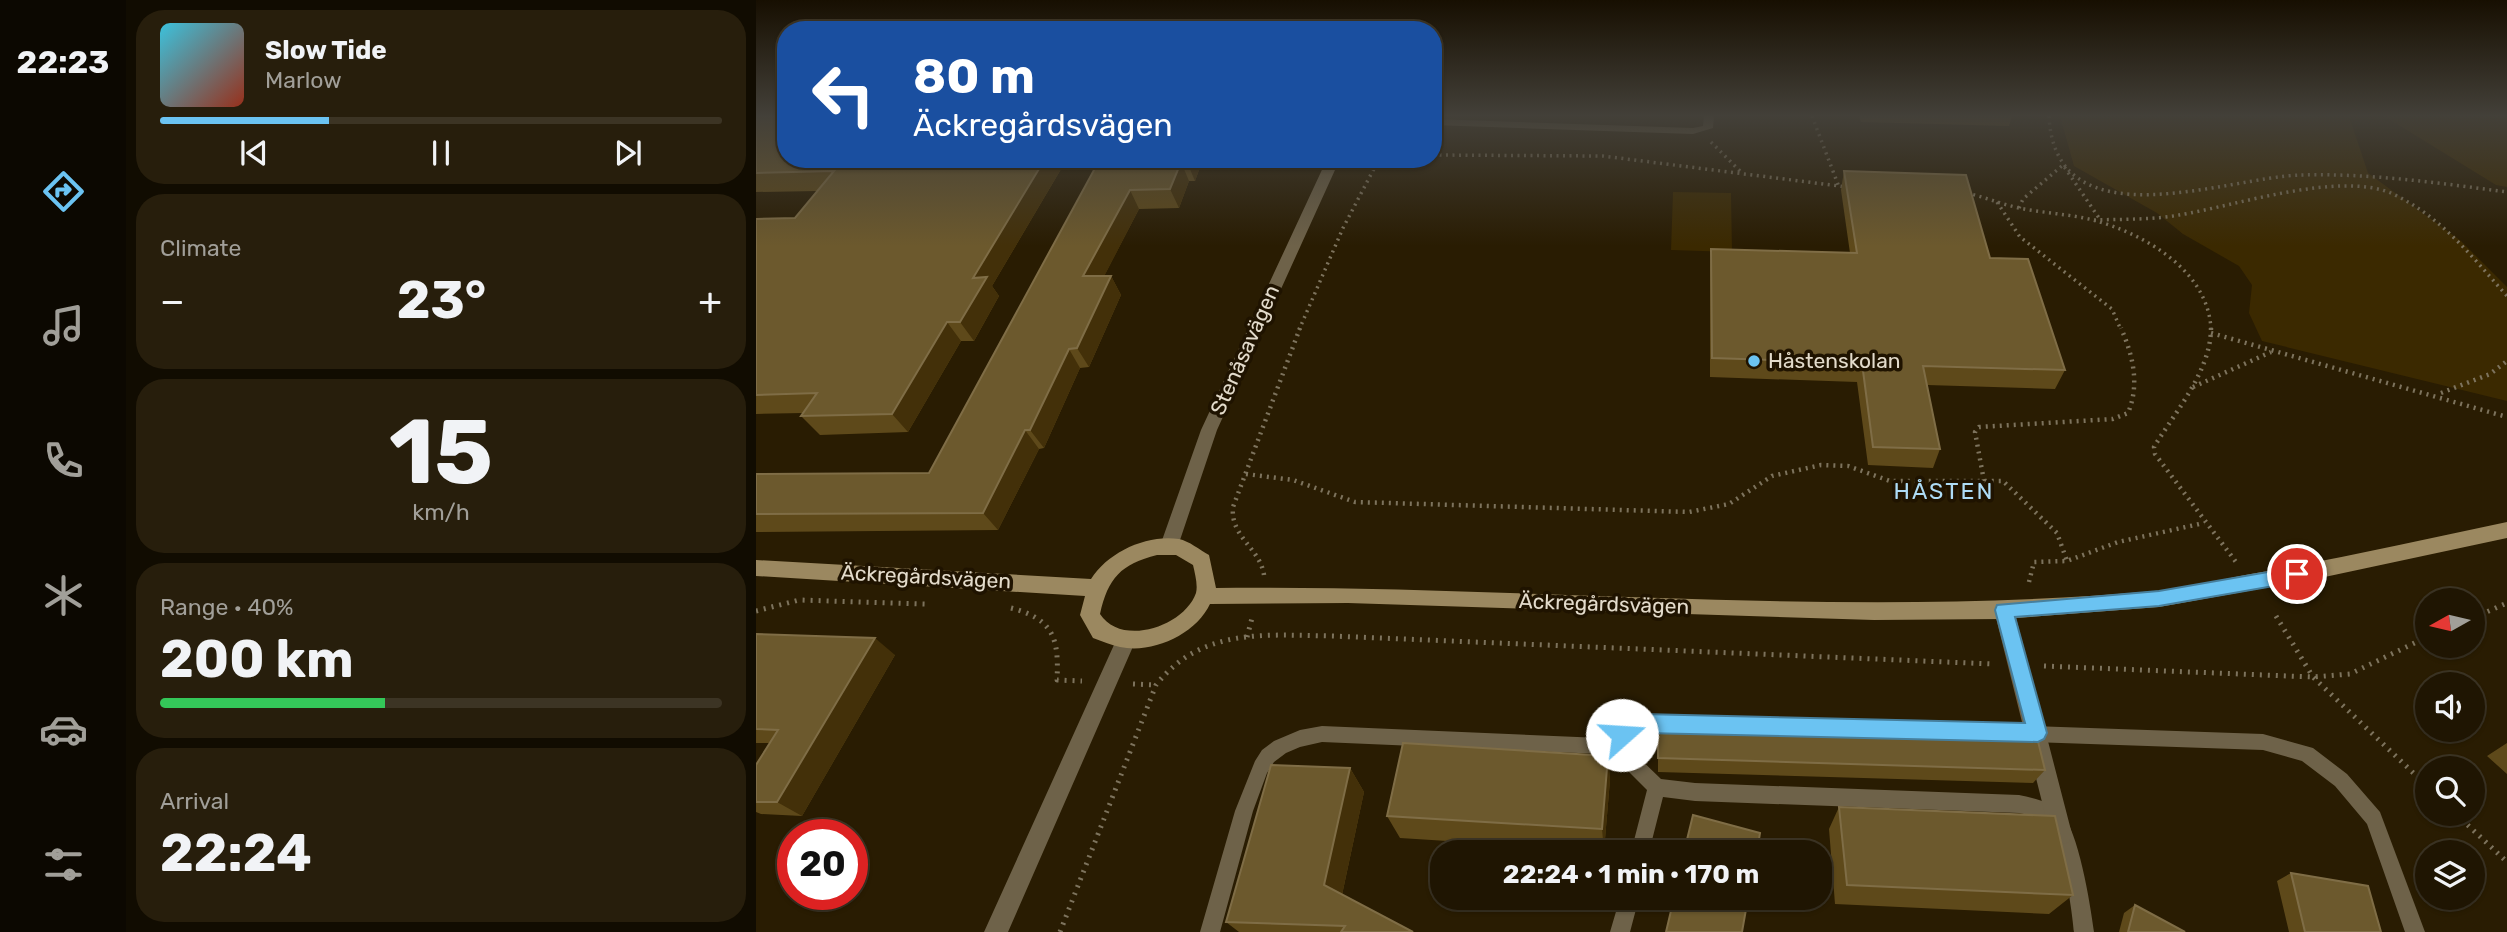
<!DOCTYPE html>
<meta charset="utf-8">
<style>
body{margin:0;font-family:Rubik,sans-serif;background:#271e0c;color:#f1f3f6;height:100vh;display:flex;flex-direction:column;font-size:26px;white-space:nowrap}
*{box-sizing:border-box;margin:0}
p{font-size:23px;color:#a19f99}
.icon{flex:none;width:38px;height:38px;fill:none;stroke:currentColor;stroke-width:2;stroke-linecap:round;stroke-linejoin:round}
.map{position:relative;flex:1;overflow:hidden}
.details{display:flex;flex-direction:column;gap:10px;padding:10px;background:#110c01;width:630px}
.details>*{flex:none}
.hud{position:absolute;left:21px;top:21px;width:665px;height:147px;border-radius:28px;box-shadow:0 2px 5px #0004,0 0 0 2px #3c3424;background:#1a4fa0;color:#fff;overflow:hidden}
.needle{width:46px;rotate:262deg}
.tools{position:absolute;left:1659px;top:588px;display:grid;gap:14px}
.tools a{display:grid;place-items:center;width:70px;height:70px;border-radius:50%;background:#1f1502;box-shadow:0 2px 5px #0004,0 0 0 2px #3c3424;font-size:35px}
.speed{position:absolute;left:21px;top:819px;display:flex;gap:14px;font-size:35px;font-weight:700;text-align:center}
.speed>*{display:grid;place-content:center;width:91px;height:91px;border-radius:50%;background:#1f1502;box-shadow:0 2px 5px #0004,0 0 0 2px #3c3424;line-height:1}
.speed .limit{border:10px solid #d22;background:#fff;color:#111}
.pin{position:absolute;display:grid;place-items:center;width:60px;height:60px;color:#fff;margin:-30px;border:4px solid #fff;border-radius:50%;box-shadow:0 2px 7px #0007}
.me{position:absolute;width:77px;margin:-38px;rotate:71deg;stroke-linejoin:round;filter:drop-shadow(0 0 5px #0008)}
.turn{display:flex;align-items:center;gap:24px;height:147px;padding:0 21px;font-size:32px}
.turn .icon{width:91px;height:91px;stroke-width:2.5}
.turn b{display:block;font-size:49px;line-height:60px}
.big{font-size:52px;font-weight:700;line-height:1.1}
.details .tile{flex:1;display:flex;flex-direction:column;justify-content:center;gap:10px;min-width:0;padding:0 24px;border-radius:28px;background:#271e0c}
.details .dial{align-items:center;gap:0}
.dial b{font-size:91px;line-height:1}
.song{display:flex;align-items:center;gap:21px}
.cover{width:84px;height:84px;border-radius:10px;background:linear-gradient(135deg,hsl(190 70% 55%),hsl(10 70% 35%))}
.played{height:7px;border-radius:4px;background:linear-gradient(90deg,#6bc3f2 30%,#3c3424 30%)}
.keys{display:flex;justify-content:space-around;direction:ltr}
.heat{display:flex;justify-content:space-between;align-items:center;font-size:38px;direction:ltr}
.charge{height:10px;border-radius:5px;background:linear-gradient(90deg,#34c759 40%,#3c3424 0)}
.trip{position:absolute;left:674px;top:840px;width:402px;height:70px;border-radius:28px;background:#1f1502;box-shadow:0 2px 5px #0004,0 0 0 2px #3c3424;font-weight:700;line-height:70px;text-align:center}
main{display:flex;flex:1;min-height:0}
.menu{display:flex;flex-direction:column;width:126px;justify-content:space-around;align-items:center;background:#0c0801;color:#a19f99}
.menu .icon{width:49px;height:49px}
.menu .current{color:#6bc3f2}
.menu b{font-size:32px;color:#f1f3f6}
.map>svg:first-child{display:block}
.green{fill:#3b2900}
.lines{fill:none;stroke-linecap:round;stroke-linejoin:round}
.path-far2{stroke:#7d735d;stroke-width:3.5;stroke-dasharray:2 4.5;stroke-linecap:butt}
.path-far1{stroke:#7d735d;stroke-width:4.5;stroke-dasharray:2 5;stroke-linecap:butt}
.path{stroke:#7d735d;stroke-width:5;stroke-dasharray:2 6;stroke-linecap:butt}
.lane{fill:#6e6249;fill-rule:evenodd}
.street{fill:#6e6249;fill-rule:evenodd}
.secondary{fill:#9b8860;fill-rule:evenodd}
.wall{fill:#5e491a}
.shaded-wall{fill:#433009}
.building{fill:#6c592d;stroke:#7f6d46;stroke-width:2}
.route{fill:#6bc3f2;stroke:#467f9d;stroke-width:2}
.poi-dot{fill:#6bc3f2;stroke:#1f1300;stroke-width:2.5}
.labels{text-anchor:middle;stroke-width:7;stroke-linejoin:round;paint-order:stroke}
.street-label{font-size:21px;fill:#e3dbcb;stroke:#1f1300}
.poi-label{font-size:21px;fill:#e3dbcb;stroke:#1f1300;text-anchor:start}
.neighbourhood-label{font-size:23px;letter-spacing:2px;fill:#aedcf6;stroke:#1f1300}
</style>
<main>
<nav class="menu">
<b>22:23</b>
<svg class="icon current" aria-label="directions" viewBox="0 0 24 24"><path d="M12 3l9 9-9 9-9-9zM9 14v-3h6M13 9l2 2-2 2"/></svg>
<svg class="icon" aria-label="music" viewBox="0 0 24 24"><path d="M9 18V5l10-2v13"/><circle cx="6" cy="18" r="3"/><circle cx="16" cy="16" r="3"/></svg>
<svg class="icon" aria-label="phone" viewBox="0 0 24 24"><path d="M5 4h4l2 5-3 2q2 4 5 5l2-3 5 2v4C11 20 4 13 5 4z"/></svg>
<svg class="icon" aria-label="climate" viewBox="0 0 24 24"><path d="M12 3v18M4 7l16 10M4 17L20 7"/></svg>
<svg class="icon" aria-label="car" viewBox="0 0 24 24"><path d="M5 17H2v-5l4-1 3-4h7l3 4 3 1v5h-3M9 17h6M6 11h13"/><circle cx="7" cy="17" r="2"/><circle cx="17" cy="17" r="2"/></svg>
<svg class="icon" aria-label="filters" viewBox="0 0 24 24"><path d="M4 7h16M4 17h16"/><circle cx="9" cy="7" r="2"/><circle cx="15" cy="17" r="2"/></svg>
</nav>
<section class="details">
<div class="tile">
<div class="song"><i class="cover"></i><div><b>Slow Tide</b><p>Marlow</p></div></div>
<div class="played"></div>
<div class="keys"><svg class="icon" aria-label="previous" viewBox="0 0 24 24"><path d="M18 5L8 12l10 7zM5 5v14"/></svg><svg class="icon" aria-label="pause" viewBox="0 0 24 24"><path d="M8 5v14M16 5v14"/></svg><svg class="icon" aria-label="next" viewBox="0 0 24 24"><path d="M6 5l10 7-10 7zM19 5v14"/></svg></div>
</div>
<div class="tile"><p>Climate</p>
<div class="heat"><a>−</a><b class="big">23°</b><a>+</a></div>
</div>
<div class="tile dial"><b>15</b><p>km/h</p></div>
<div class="tile"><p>Range · 40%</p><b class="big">200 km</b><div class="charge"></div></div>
<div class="tile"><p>Arrival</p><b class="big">22:24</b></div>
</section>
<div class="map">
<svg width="1751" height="932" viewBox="0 0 1751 932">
<rect width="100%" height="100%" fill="#291c02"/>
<path class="green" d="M 1304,116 L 1593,116 L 1612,173 L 1705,241 L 1751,287 L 1751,401 L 1506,341 L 1493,313 L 1496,285 L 1483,266 L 1427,234 L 1401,213 L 1318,166 Z
M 1628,116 L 1751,116 L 1751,187 L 1740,185 Z
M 917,192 L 975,193 L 976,252 L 915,250 Z"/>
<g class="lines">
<path class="path-far2" d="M 1056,116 L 1083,187
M 1293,116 C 1299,245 1471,177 1545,175 C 1613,173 1683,183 1751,192
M 955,142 L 986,173
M 677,155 L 847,156 L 1091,187
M 1211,193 C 1228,197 1245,204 1263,208 C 1287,213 1313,214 1337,220 C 1389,234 1453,271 1455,330
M 1241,202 L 1264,237 L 1356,309 L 1365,330
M 1263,208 L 1267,199 L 1307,165 L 1343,218
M 1338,220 C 1366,219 1396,220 1423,215 C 1479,206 1585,170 1637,194 C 1686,217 1716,257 1751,296
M 543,330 L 587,228 L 623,159"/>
<path class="path-far1" d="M 1455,328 C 1455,371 1419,412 1398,447 L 1399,454 L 1480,562
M 1455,333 L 1751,417
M 1437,387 L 1515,352
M 1685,393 L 1734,374 L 1751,361
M 490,474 L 537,480 L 599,502 L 933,512 L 973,504 L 1016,476 L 1065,465 L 1092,466 L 1134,481 L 1247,481 L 1301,533 L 1311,561
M 1228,481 L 1219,432 L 1223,427 L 1357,419 L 1372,413 C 1384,384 1377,356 1365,328
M 508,575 C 504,548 474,537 477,507 L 544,328
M 1273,582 L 1278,562 L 1311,561 L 1362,542 L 1448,523"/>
<path class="path" d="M 255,608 C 298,619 303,639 301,680 L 326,681
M 0,611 L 43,600 L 169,604
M 1520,616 L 1557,677 L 1671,786
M 1717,618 L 1751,603
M 491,637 L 496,618
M 1288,666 L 1557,677 L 1594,674 L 1671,637
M 377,684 L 400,685
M 1700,814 L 1751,862
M 304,932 L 400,685 C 445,627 510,635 577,636 L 1237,664"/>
<path class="lane" d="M 948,116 L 958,116 L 957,128 L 937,134 L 677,125 L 677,119 L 937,128 L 947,126 Z
M 885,715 L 920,716 L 926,718 L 929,724 L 926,730 L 920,732 L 887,731 L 864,745 L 875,750 L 905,779 L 939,783 L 1263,795 C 1276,798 1294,801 1304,811 C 1323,831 1334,903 1338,932 L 1318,932 C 1316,909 1306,836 1289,822 C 1282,816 1272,815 1263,813 L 939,801 L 907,797 L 893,852 L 875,852 L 891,790 L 863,762 L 846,754 L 566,742 L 544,747 L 530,753 L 518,762 L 511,773 L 497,811 L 464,932 L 444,932 L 479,811 L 499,761 L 506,750 L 518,741 L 544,730 L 566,726 L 845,738 Z
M 1165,722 L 1507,734 L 1557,748 L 1591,774 L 1624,812 L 1669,932 L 1649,932 L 1611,824 L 1579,786 L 1546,761 L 1507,750 L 1165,738 L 1159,736 L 1156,730 L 1159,724 Z
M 864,898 L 883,898 L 874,932 L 854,932 Z"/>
<path class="street" d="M 571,159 L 584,159 L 461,430 L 422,546 L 420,551 L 413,554 L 406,551 L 404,546 L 445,430 Z
M 1248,601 L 1255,604 L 1258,610 L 1316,834 L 1313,842 L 1305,845 L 1297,842 L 1294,834 L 1238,610 L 1241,604 Z
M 369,633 L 376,636 L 379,642 L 252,932 L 228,932 L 362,636 Z"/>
<path class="secondary" d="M 1751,522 L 1751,538 L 1564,578 L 1403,607 L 1248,619 L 1118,620 L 592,603 L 454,604 C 440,634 397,654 364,647 C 355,645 346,641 337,638 L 324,615 L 329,596 L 0,576 L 0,560 L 335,579 C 352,552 391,534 423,539 C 433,541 444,550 453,555 L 460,588 C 773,585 1087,619 1399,591 C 1431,588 1463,580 1495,574 C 1581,559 1666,540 1751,522 ZM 401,555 L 420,555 L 437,565 C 439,574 442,585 440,593 C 428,627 365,647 344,614 C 352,578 365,564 401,555 Z"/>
</g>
<path class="wall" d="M 0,116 L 311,159 L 236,286 L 243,296 L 218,341 L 205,341 L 152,432 L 64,435 L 45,416 L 47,413 L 0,414 L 0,219 L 39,218 L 62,191 L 0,192 Z
M 1103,116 L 1256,116 L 1253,126 L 1105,122 Z
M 344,159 L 447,159 L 439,181 L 433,181 L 423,208 L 383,209 L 348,276 L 355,276 L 365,295 L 333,367 L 324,368 L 288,448 L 283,449 L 242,530 L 0,532 L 0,474 L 173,473 Z
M 1088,171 L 1234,258 L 1309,370 L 1299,389 L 1171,385 L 1184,449 L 1177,468 L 1112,465 L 1101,382 L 954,377 L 954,268 L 955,249 L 1094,253 L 1085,190 Z
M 0,634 L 139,655 L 46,816 L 5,814 L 0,812 L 0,765 L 14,743 L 0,743 Z
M 902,722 L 1289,770 L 1277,783 L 902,772 Z
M 1751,743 L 1751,774 L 1731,756 Z
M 852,756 L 854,780 L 848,851 L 644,838 L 631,816 Z
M 594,768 L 608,792 L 586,895 L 657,932 L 483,932 L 470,922 Z
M 1083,807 L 1317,895 L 1293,914 L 1079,904 L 1073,829 Z
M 1535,873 L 1625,932 L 1533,932 L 1521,881 Z
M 1379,905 L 1429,932 L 1363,932 L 1368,913 Z"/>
<path class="shaded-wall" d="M 289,159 L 311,159 L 236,286 L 243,296 L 218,341 L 204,322 L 217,278 Z
M 432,159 L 447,159 L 439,181 L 431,162 Z
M 425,162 L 433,181 L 423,208 L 414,189 Z
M 374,190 L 383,209 L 338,296 L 327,276 Z
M 355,276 L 365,295 L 333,367 L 321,348 Z
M 191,322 L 205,341 L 152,432 L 136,414 Z
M 313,349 L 324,368 L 288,448 L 274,430 Z
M 269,430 L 283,449 L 242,530 L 227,513 Z
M 119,638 L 139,655 L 46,816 L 21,802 Z
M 852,756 L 854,780 L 848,851 L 846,829 Z
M 594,768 L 608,792 L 584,904 L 568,885 Z"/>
<path class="building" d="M 0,116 L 30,116 L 30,159 L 289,159 L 217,278 L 231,277 L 204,322 L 191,322 L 136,414 L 45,416 L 61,393 L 0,395 L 0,219 L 39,218 L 78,171 L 0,173 Z
M 344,159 L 432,159 L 431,162 L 425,162 L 414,189 L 374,190 L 327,276 L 355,276 L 321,348 L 313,349 L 274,430 L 269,430 L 227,513 L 0,514 L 0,474 L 173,473 Z
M 1088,171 L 1210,175 L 1234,258 L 1272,259 L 1309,370 L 1167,366 L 1184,449 L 1117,447 L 1106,363 L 956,358 L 955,249 L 1101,253 Z
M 0,634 L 119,638 L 21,802 L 0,802 L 0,765 L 22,730 L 0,729 Z
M 902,722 L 1280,733 L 1289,770 L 902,758 Z
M 647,743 L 852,756 L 846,829 L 631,816 Z
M 515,765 L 594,768 L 568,885 L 657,932 L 585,932 L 589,926 L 470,922 Z
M 1083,807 L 1299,816 L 1317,895 L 1091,885 Z
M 937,815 L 1004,833 L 1001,852 L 928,852 Z
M 1535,873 L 1612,886 L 1625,932 L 1549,932 Z
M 918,898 L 992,898 L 986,932 L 910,932 Z
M 1379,905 L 1429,932 L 1372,932 Z"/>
<linearGradient id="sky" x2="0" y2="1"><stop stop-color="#170f01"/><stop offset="0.47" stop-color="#434039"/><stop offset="1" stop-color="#434039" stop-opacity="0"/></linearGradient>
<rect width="1751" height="246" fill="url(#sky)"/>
<path class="route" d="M 1541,567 L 1550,574 L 1541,582 L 1403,606 L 1259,617 L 1291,733 L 1288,739 L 1282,742 L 888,733 L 866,744 L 860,741 L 857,735 L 860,728 L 886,714 L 1269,723 L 1239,610 L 1241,605 L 1403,591 Z"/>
<circle class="poi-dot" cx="998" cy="361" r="7"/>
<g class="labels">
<g class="street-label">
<text transform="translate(489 350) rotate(-66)" y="7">Stenåsavägen</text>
<text transform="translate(170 577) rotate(3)" y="7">Äckregårdsvägen</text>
<text transform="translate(848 604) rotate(2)" y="7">Äckregårdsvägen</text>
</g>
<g class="poi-label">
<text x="1012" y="368">Håstenskolan</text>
</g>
<g class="neighbourhood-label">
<text x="1188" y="499">HÅSTEN</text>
</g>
</g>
</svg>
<div class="tools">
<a><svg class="needle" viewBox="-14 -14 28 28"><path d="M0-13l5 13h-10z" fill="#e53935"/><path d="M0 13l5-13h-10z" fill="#a19f99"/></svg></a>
<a><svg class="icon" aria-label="sound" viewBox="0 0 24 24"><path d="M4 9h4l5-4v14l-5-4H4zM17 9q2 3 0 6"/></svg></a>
<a><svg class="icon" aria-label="search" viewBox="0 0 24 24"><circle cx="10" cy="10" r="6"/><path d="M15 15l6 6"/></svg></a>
<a><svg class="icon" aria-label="layers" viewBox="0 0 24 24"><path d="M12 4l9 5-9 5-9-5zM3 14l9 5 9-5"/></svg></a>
</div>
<div class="speed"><div class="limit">20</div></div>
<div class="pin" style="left:1541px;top:574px;background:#d93025"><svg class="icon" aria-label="arrive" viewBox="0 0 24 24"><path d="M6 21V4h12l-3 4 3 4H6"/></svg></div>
<svg class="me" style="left:866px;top:735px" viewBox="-20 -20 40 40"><circle r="19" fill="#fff"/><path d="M0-13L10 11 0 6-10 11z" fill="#6bc3f2"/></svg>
<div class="trip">22:24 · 1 min · 170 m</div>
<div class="hud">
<div class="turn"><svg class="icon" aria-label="left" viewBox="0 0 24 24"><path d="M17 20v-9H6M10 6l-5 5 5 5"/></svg><div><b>80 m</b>Äckregårdsvägen</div></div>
</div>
</div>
</main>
